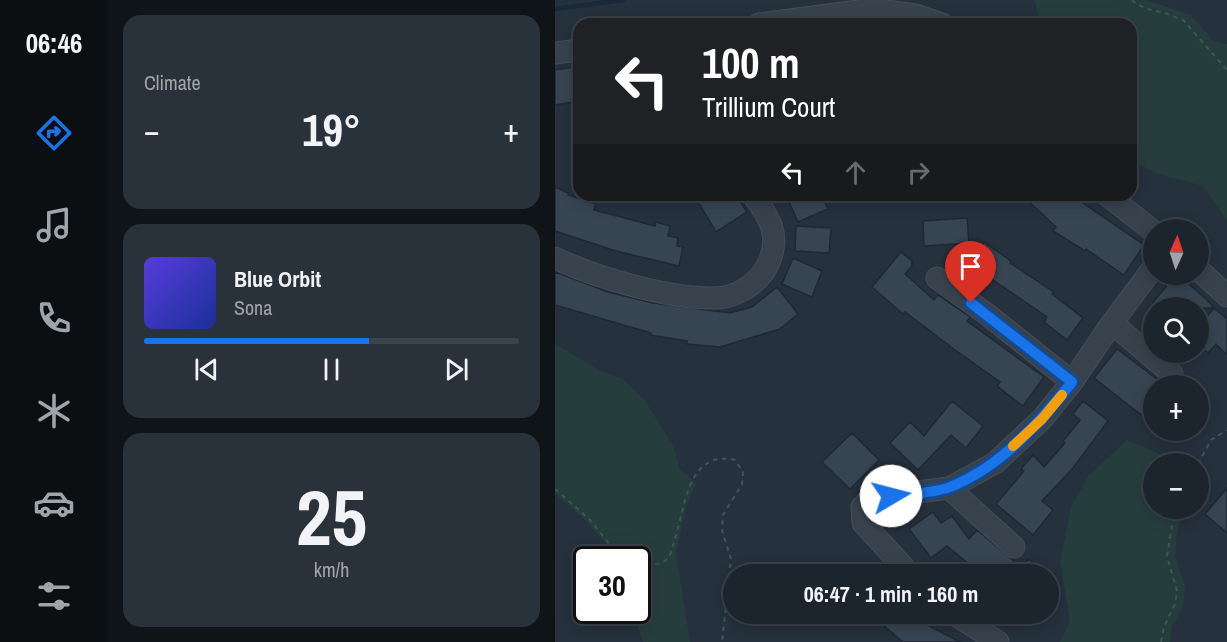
<!DOCTYPE html>
<meta charset="utf-8">
<style>
body{margin:0;font-family:"Archivo Narrow",sans-serif;background:#29313a;color:#f1f3f6;height:100vh;display:flex;flex-direction:column;font-size:22px;white-space:nowrap}
*{box-sizing:border-box;margin:0}
p{font-size:20px;color:#a0a5aa}
.icon{flex:none;width:33px;height:33px;fill:none;stroke:currentColor;stroke-width:2;stroke-linecap:round;stroke-linejoin:round}
.map{position:relative;flex:1;overflow:hidden}
.side{display:flex;flex-direction:column;gap:15px;padding:15px;background:#0f1419;width:447px}
.side>*{flex:none}
.banner{position:absolute;left:18px;top:18px;width:564px;height:183px;border-radius:18px;box-shadow:0 3px 15px #0003,0 0 0 2px #3a424a;background:#202124;color:#fff;overflow:hidden}
.needle{width:39px;rotate:3deg}
.buttons{position:absolute;left:588px;top:219px;display:grid;gap:12px}
.buttons a{display:grid;place-items:center;width:66px;height:66px;border-radius:50%;background:#1c252e;box-shadow:0 3px 15px #0003,0 0 0 2px #3a424a;font-size:30px}
.speed{position:absolute;left:18px;top:546px;display:flex;gap:12px;font-size:30px;font-weight:700;text-align:center}
.speed>*{display:grid;place-content:center;width:78px;height:78px;border-radius:50%;background:#1c252e;box-shadow:0 3px 15px #0003,0 0 0 2px #3a424a;line-height:1}
.speed .limit{border:3px solid #111;border-radius:9px;background:#fff;color:#111}
.pin{position:absolute;display:grid;place-items:center;width:51px;height:51px;color:#fff;margin:-62px -26px;border-radius:50% 50% 50% 0;rotate:-45deg;box-shadow:0 0 6px #0007}
.pin .icon{rotate:45deg}
.me{position:absolute;width:66px;margin:-33px;rotate:82deg;stroke-linejoin:round;filter:drop-shadow(0 0 4px #0008)}
.turn{display:flex;align-items:center;gap:21px;height:126px;padding:0 30px;font-size:27px}
.turn .icon{width:78px;height:78px;stroke-width:2.5}
.turn b{display:block;font-size:42px;line-height:51px}
.lanes{display:flex;align-items:center;height:57px;padding:0 30px;background:#0003;justify-content:center;gap:30px;direction:ltr}
.lanes .off{opacity:.35}
.big{font-size:45px;font-weight:700;line-height:1.1}
.side .card{flex:1;display:flex;flex-direction:column;justify-content:center;gap:9px;min-width:0;padding:0 21px;border-radius:18px;background:#29313a}
.side .dial{align-items:center;gap:0}
.dial b{font-size:78px;line-height:1}
.song{display:flex;align-items:center;gap:18px}
.cover{width:72px;height:72px;border-radius:9px;background:linear-gradient(135deg,hsl(250 70% 55%),hsl(230 70% 35%))}
.played{height:6px;border-radius:3px;background:linear-gradient(90deg,#1a73e8 60%,#3a424a 60%)}
.keys{display:flex;justify-content:space-around;direction:ltr}
.heat{display:flex;justify-content:space-between;align-items:center;font-size:33px;direction:ltr}
.trip{position:absolute;left:168px;top:564px;width:336px;height:60px;border-radius:30px;background:#1c252e;box-shadow:0 3px 15px #0003,0 0 0 2px #3a424a;font-weight:700;line-height:60px;text-align:center}
main{display:flex;flex:1;min-height:0}
.tab-bar{display:flex;flex-direction:column;width:108px;justify-content:space-around;align-items:center;background:#0b0f12;color:#a0a5aa}
.tab-bar .icon{width:42px;height:42px}
.tab-bar .selected{color:#1a73e8}
.tab-bar b{font-size:27px;color:#f1f3f6}
.map>svg:first-child{display:block}
.green{fill:#263d3e}
.lines{fill:none;stroke-linecap:round;stroke-linejoin:round}
.stream{stroke:#18293a;stroke-width:4.5}
.building{fill:#374552;stroke:#1f2934;stroke-width:1.5}
.minor-casing{stroke:#444e59;stroke-width:23}
.path{stroke:#3f5656;stroke-width:2;stroke-dasharray:4.5 4.5;stroke-linecap:butt}
.minor{stroke:#38424d;stroke-width:21}
.route-casing{stroke:#114b97;stroke-width:15}
.route{stroke:#1a73e8;stroke-width:10}
.slow{stroke:#f59e0b;stroke-width:10}
</style>
<main>
<nav class="tab-bar">
<b>06:46</b>
<svg class="icon selected" aria-label="directions" viewBox="0 0 24 24"><path d="M12 3l9 9-9 9-9-9zM9 14v-3h6M13 9l2 2-2 2"/></svg>
<svg class="icon" aria-label="music" viewBox="0 0 24 24"><path d="M9 18V5l10-2v13"/><circle cx="6" cy="18" r="3"/><circle cx="16" cy="16" r="3"/></svg>
<svg class="icon" aria-label="phone" viewBox="0 0 24 24"><path d="M5 4h4l2 5-3 2q2 4 5 5l2-3 5 2v4C11 20 4 13 5 4z"/></svg>
<svg class="icon" aria-label="climate" viewBox="0 0 24 24"><path d="M12 3v18M4 7l16 10M4 17L20 7"/></svg>
<svg class="icon" aria-label="car" viewBox="0 0 24 24"><path d="M5 17H2v-5l4-1 3-4h7l3 4 3 1v5h-3M9 17h6M6 11h13"/><circle cx="7" cy="17" r="2"/><circle cx="17" cy="17" r="2"/></svg>
<svg class="icon" aria-label="filters" viewBox="0 0 24 24"><path d="M4 7h16M4 17h16"/><circle cx="9" cy="7" r="2"/><circle cx="15" cy="17" r="2"/></svg>
</nav>
<section class="side">
<div class="card"><p>Climate</p>
<div class="heat"><a>−</a><b class="big">19°</b><a>+</a></div>
</div>
<div class="card">
<div class="song"><i class="cover"></i><div><b>Blue Orbit</b><p>Sona</p></div></div>
<div class="played"></div>
<div class="keys"><svg class="icon" aria-label="previous" viewBox="0 0 24 24"><path d="M18 5L8 12l10 7zM5 5v14"/></svg><svg class="icon" aria-label="pause" viewBox="0 0 24 24"><path d="M8 5v14M16 5v14"/></svg><svg class="icon" aria-label="next" viewBox="0 0 24 24"><path d="M6 5l10 7-10 7zM19 5v14"/></svg></div>
</div>
<div class="card dial"><b>25</b><p>km/h</p></div>
</section>
<div class="map">
<svg width="672" height="642" viewBox="0 0 672 642">
<rect width="100%" height="100%" fill="#25313d"/>
<path class="green" d="M 479,0 L 592,0 L 636,15 L 658,41 L 672,44 L 672,221 L 648,186 L 604,174 L 576,161 L 576,24 L 486,24 Z
M 0,344 L 46,371 L 68,379 L 89,399 L 118,445 L 125,469 L 141,483 L 131,507 L 121,553 L 135,642 L 88,642 L 77,611 L 82,610 L 82,560 L 64,559 L 28,518 L 0,494 Z
M 572,440 L 617,459 L 622,463 L 598,464 L 598,508 L 628,509 L 622,533 L 620,556 L 630,587 L 628,606 L 616,629 L 615,642 L 505,642 L 515,620 L 505,563 L 516,507 L 534,475 Z"/>
<g class="lines">
<path class="stream" d="M 0,9 L 68,0"/>
</g>
<path class="building" d="M 18,67 L 24,101 L 0,105 L 0,70 Z
M 0,187 L 13,193 L 13,195 L 41,204 L 39,210 L 100,226 L 101,222 L 115,226 L 113,236 L 123,238 L 122,246 L 128,247 L 124,266 L 61,251 L 0,231 Z
M 139,195 L 181,195 L 192,212 L 161,232 Z
M 231,195 L 266,195 L 273,209 L 243,222 Z
M 467,195 L 516,195 L 589,245 L 569,275 L 531,249 L 530,251 L 498,231 L 501,227 Z
M 412,218 L 414,243 L 369,246 L 368,221 Z
M 241,226 L 276,228 L 274,253 L 240,251 Z
M 429,242 L 456,261 L 455,263 L 499,292 L 497,294 L 528,318 L 512,340 L 489,322 L 492,317 L 415,264 Z
M 346,252 L 357,261 L 357,266 L 350,274 L 379,300 L 383,295 L 415,317 L 412,321 L 489,377 L 468,406 L 442,386 L 445,382 L 396,347 L 350,312 L 348,314 L 317,287 Z
M 238,258 L 267,271 L 257,297 L 227,284 Z
M 0,272 L 53,292 L 98,303 L 175,313 L 197,307 L 222,287 L 243,314 L 225,329 L 165,347 L 132,344 L 132,341 L 95,335 L 96,333 L 0,305 Z
M 622,274 L 651,299 L 659,308 L 605,308 L 598,302 Z
M 659,308 L 672,319 L 672,355 L 661,344 L 653,353 L 644,345 L 644,326 Z
M 562,349 L 611,386 L 598,386 L 598,424 L 539,378 Z
M 397,401 L 428,426 L 411,448 L 396,435 L 363,470 L 335,443 L 355,422 L 369,436 Z
M 528,401 L 553,421 L 518,468 L 487,501 L 498,510 L 478,535 L 441,504 L 469,471 L 466,469 L 478,455 L 489,467 L 510,443 L 508,441 L 525,420 L 518,414 Z
M 297,433 L 324,460 L 295,489 L 267,462 Z
M 672,488 L 672,533 L 650,514 Z
M 378,512 L 386,523 L 397,516 L 414,539 L 422,530 L 467,568 L 473,559 L 499,574 L 426,574 L 392,546 L 376,558 L 354,529 Z
M 315,614 L 351,614 L 405,642 L 348,642 Z"/>
<g class="lines">
<defs>
<path id="minor" d="M 204,24 L 318,9 L 360,15 L 387,24
M 0,53 L 24,50
M 552,195 L 598,231
M 0,258 C 41,278 115,299 160,298 C 182,298 206,282 214,262 C 226,235 214,217 198,195
M 644,270 L 672,296
M 382,278 L 433,315 L 517,382
M 557,323 L 617,374
M 394,488 L 459,547
M 355,574 L 308,523 L 307,507 L 316,498 L 394,488 L 440,463 L 487,419 L 517,382 L 557,323 L 598,268
M 399,614 L 443,642"/>
</defs>
<use href="#minor" class="minor-casing"/>
<path class="path" d="M 577,0 L 580,3 L 592,9 L 610,13 L 628,20 L 672,70
M 643,464 L 656,440 L 672,430
M 0,489 L 34,519 L 64,556 L 72,560
M 82,563 C 92,565 106,567 113,558 C 115,556 117,549 118,545 C 130,513 130,449 180,460 L 188,472 L 187,484 L 168,515 L 167,530 L 176,559 L 167,642
M 606,642 L 609,627 L 620,604 L 622,591 L 612,556 L 620,508"/>
<use href="#minor" class="minor"/>
</g>
<g class="lines">
<defs>
<path id="route" d="M 336,496 C 352,494 381,493 395,487 C 446,467 483,424 517,382 L 416,303"/>
</defs>
<use href="#route" class="route-casing"/>
<use href="#route" class="route"/>
<path class="slow" d="M 458,446 L 487,419 L 507,395"/>
</g>
</svg>
<div class="buttons">
<a><svg class="needle" viewBox="-14 -14 28 28"><path d="M0-13l5 13h-10z" fill="#e53935"/><path d="M0 13l5-13h-10z" fill="#a0a5aa"/></svg></a>
<a><svg class="icon" aria-label="search" viewBox="0 0 24 24"><circle cx="10" cy="10" r="6"/><path d="M15 15l6 6"/></svg></a>
<a>+</a>
<a>−</a>
</div>
<div class="speed"><div class="limit">30</div></div>
<div class="pin" style="left:416px;top:303px;background:#d93025"><svg class="icon" aria-label="arrive" viewBox="0 0 24 24"><path d="M6 21V4h12l-3 4 3 4H6"/></svg></div>
<svg class="me" style="left:336px;top:496px" viewBox="-20 -20 40 40"><circle r="19" fill="#fff"/><path d="M0-13L10 11 0 6-10 11z" fill="#1a73e8"/></svg>
<div class="trip">06:47 · 1 min · 160 m</div>
<div class="banner">
<div class="turn"><svg class="icon" aria-label="left" viewBox="0 0 24 24"><path d="M17 20v-9H6M10 6l-5 5 5 5"/></svg><div><b>100 m</b>Trillium Court</div></div>
<div class="lanes"><svg class="icon" aria-label="left" viewBox="0 0 24 24"><path d="M17 20v-9H6M10 6l-5 5 5 5"/></svg><svg class="icon off" aria-label="ahead" viewBox="0 0 24 24"><path d="M12 20V5M6 11l6-6 6 6"/></svg><svg class="icon off" aria-label="right" viewBox="0 0 24 24"><path d="M7 20v-9h11M14 6l5 5-5 5"/></svg></div>
</div>
</div>
</main>
